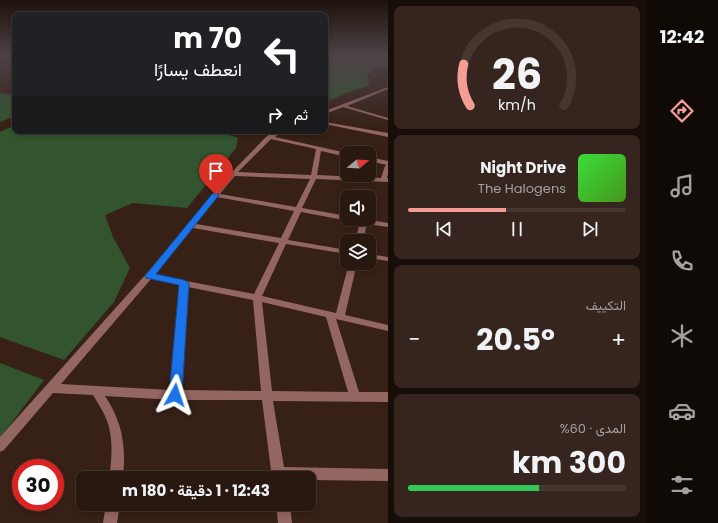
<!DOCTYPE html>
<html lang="ar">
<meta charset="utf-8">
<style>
body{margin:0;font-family:Poppins,Vazirmatn,sans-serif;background:#35251e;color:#f1f3f6;direction:rtl;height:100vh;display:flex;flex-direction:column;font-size:15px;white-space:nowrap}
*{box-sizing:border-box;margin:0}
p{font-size:13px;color:#a5a09f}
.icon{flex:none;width:22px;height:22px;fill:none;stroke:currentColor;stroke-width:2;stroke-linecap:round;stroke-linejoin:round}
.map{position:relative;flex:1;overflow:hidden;direction:ltr}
.drawer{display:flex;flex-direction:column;gap:6px;padding:6px;background:#170d09;width:258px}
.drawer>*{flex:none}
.banner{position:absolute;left:12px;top:12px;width:316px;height:122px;border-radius:8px;box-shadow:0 2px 6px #0003,0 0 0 1px #453730;direction:rtl;background:#202124;color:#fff;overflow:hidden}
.needle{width:26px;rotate:72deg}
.buttons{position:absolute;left:340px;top:146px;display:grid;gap:8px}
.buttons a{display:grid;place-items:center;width:36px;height:36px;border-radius:8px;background:#291810;box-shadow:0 2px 6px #0003,0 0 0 1px #453730;font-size:20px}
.speed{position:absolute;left:12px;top:459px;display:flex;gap:8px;font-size:20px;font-weight:700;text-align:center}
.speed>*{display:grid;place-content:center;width:52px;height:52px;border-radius:50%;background:#291810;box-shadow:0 2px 6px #0003,0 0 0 1px #453730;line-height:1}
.speed .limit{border:6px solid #d22;background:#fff;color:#111}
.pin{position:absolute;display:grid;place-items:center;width:34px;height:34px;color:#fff;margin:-41px -17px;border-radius:50% 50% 50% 0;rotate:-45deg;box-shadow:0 0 4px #0007}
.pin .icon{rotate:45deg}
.me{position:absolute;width:44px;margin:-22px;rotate:5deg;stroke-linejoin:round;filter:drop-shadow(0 0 3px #0008)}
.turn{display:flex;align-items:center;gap:14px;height:84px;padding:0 20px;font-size:18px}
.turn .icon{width:52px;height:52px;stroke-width:2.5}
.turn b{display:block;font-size:28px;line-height:34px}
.then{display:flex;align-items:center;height:38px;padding:0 20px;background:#0003;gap:8px;font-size:15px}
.big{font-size:30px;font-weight:700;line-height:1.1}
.drawer .widget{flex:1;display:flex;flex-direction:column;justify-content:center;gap:6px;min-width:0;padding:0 14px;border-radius:8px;background:#35251e}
.drawer .dial{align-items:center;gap:0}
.dial svg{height:104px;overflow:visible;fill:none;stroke:#453730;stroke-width:7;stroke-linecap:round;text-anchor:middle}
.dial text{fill:#f1f3f6;stroke:none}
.song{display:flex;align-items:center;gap:12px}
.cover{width:48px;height:48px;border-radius:6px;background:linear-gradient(135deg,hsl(120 70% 55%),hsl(100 70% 35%))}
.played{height:4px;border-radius:2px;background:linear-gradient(90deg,#f59c94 45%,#453730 45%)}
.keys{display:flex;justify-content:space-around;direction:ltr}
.heat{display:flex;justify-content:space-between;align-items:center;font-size:22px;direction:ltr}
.charge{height:6px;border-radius:3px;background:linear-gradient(90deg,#34c759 60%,#453730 0)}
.trip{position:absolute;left:76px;top:471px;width:240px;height:40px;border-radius:8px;background:#291810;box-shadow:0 2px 6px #0003,0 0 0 1px #453730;font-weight:700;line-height:40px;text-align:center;direction:rtl}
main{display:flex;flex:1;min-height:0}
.tab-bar{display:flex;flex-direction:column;width:72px;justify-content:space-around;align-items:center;background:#100a06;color:#a5a09f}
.tab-bar .icon{width:28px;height:28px}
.tab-bar .on{color:#f59c94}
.tab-bar b{font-size:18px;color:#f1f3f6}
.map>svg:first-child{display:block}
.green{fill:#32542f}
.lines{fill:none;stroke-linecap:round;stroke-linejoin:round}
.minor{fill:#946662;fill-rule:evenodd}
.route{fill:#1a73e8;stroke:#114b97}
</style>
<main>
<nav class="tab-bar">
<b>12:42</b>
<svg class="icon on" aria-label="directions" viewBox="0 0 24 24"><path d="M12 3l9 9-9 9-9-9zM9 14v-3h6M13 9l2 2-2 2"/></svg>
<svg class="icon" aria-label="music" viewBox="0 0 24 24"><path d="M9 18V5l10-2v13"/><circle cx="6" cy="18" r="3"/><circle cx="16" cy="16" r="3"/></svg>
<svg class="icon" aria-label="phone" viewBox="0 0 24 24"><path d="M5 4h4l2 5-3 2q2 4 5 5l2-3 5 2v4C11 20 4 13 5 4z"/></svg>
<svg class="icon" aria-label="climate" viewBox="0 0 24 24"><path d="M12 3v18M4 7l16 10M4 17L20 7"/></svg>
<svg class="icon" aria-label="car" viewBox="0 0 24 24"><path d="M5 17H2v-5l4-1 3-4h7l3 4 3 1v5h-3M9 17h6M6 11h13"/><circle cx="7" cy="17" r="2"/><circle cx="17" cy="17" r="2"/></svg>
<svg class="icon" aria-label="filters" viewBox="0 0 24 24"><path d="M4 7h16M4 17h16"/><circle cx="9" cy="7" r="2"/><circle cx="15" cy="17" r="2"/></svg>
</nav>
<section class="drawer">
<div class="widget dial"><svg viewBox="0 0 100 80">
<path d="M14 69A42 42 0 1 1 86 69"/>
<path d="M14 69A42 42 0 0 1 9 37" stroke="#f59c94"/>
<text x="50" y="56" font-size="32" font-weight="700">26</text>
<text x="50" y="72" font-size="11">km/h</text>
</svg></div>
<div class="widget">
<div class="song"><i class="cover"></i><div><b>Night Drive</b><p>The Halogens</p></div></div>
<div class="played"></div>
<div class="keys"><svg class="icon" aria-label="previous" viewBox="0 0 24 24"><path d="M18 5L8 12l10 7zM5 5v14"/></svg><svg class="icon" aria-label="pause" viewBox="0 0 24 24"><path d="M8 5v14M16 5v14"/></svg><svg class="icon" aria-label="next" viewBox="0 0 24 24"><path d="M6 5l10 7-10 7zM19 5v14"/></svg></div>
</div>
<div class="widget"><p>التكييف</p>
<div class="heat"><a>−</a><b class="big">20.5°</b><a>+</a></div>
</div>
<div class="widget"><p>المدى · 60%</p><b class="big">300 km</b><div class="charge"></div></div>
</section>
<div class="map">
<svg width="388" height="523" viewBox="0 0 388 523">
<rect width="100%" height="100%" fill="#372016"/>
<path class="green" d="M 325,55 L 376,55 L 388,56 L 388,66 L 376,69 L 367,75 L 369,81 L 368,86 L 346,93 L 325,103 Z
M 0,93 L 15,95 L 15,116 L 0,122 Z
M 15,125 L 15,131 L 217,131 L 238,138 L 236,148 L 187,208 L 133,203 L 105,215 L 113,237 L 130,268 L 114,302 L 64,360 L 0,337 L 0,132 Z
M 0,363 L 44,380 L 0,438 Z"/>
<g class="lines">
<path class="minor" d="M 388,87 L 388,89 L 347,106 L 388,118 L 388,120 L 343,107 L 325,114 L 325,111 Z
M 325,122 L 388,133 L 388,137 L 325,124 Z
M 277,131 L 282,131 L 275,137 L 347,153 L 347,157 L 321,151 L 317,175 L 381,178 L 385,166 L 387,165 L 369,161 L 369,157 L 388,161 L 388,174 L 387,178 L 388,178 L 388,182 L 316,179 L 302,208 L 347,216 L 347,219 L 364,219 L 388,223 L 388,227 L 367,224 L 363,241 L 355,241 L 360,223 L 301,212 L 288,240 L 347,250 L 347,254 L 286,244 L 262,296 L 336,313 L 349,263 L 357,263 L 345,315 L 388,325 L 388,331 L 336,319 L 359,392 L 388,392 L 388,402 L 273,401 L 284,467 L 388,469 L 388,481 L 309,480 L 309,478 L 272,478 L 262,400 L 175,400 L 105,396 C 123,423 126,446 123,478 L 109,478 C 112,458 114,435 105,416 C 102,409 97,402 93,395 L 53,393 L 4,450 L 0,452 L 0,437 L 146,274 L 231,173 L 267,136 ZM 271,139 L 316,149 L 311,175 L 238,172 ZM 235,176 L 310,179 L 296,207 L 220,194 ZM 217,197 L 294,211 L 281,238 L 196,224 ZM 193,228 L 279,243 L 254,294 L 155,275 ZM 151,279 L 180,285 L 170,390 L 61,384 ZM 188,287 L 253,300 L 261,391 L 181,390 ZM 262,302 L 326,317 L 348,392 L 272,391 Z
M 369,254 L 388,257 L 388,261 L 369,258 Z
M 106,504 L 120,504 L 117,523 L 103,523 Z
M 276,504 L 290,504 L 292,523 L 278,523 Z"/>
</g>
<linearGradient id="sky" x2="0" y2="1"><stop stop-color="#1e120c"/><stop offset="0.43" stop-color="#4d4247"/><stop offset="1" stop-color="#4d4247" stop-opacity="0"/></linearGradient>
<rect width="388" height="128" fill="url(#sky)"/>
<path class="route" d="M 213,193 L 218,193 L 219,195 L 156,274 L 184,280 L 189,283 L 182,395 L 180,398 L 175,400 L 171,398 L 169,395 L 179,285 L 146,278 L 145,276 Z"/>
</svg>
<div class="buttons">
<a><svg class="needle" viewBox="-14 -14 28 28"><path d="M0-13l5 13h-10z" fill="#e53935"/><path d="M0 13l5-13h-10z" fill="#a5a09f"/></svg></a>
<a><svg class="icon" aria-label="sound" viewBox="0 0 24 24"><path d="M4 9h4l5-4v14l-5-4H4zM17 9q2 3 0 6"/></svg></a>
<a><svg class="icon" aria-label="layers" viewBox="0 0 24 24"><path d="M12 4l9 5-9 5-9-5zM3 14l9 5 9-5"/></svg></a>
</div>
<div class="speed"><div class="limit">30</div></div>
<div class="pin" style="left:216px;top:195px;background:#d93025"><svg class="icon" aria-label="arrive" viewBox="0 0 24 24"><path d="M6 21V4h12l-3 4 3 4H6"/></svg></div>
<svg class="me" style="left:175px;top:395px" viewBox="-20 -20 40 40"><path d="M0-17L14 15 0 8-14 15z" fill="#1a73e8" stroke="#fff" stroke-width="4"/></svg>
<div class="trip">12:43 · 1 دقيقة · 180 m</div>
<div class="banner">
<div class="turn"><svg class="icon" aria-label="left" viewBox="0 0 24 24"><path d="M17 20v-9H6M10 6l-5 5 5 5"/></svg><div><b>70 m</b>انعطف يسارًا</div></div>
<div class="then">ثم<svg class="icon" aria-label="right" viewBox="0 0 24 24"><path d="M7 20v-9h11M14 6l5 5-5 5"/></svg></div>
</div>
</div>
</main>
